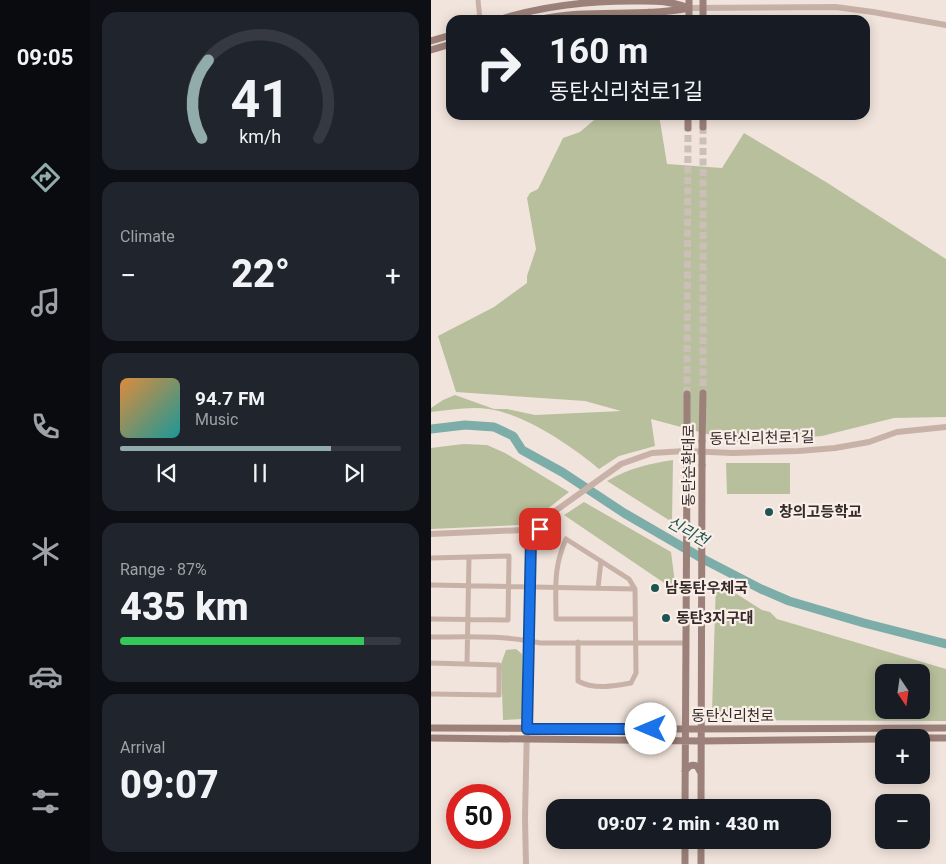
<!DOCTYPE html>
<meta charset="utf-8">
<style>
body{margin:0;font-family:Roboto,"Noto Sans KR",sans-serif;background:#20242c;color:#f1f3f6;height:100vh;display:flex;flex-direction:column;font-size:19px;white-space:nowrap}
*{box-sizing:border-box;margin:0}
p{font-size:16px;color:#9ea1a6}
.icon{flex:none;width:28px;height:28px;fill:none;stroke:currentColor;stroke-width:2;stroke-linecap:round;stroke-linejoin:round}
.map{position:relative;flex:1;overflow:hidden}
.sheet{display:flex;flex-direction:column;gap:12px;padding:12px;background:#0d0f14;width:341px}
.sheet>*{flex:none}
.hud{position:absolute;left:15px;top:15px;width:424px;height:105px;border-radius:15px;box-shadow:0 2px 12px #0003;background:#171b24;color:#f1f3f6;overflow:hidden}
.needle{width:32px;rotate:167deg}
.fabs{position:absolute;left:444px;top:664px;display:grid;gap:10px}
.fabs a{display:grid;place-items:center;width:55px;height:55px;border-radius:10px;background:#171b24;box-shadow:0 2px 12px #0003;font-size:25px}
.speed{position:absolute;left:15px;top:784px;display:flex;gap:10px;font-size:25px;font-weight:700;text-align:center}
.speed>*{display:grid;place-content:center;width:65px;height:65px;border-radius:50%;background:#171b24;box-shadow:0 2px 12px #0003;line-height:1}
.speed .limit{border:8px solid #d22;background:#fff;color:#111}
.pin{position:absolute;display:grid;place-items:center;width:42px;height:42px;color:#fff;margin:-21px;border-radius:10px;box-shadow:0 2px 8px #0006}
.me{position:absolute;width:55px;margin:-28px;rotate:270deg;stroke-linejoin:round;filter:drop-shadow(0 0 4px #0008)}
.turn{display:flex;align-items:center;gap:18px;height:105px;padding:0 20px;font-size:22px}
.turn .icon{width:65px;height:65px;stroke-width:2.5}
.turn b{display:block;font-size:35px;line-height:42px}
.big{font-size:38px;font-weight:800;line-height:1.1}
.sheet .tile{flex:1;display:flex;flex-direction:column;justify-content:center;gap:8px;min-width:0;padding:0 18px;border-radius:15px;background:#20242c}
.sheet .dial{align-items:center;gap:0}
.dial svg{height:130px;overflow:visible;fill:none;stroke:#363941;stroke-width:7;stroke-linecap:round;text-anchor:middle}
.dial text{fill:#f1f3f6;stroke:none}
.song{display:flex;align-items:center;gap:15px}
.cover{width:60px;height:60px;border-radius:8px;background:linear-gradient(135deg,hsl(30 70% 55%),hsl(180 70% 35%))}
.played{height:5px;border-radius:2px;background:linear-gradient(90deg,#92acac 75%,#363941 75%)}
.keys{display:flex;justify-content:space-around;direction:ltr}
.heat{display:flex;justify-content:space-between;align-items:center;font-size:28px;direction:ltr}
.charge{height:8px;border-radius:4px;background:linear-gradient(90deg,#34c759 87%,#363941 0)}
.trip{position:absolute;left:115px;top:799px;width:285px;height:50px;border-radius:15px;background:#171b24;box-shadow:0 2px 12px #0003;font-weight:800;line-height:50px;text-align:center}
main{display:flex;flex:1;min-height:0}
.menu{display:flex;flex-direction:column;width:90px;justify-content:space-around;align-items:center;background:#090b0e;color:#9ea1a6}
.menu .icon{width:35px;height:35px}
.menu .active{color:#92acac}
.menu b{font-size:22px;color:#f1f3f6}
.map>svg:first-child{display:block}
.green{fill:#b8bf9c;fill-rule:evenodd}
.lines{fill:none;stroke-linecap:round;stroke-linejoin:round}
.river{stroke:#7cada8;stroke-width:9}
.secondary-tunnel{stroke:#ccbfb8;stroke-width:7;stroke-dasharray:7 3.5;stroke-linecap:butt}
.minor{stroke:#c8b2a8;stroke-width:5}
.tertiary{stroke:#c8b2a8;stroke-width:6}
.secondary{stroke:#9c817a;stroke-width:7}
.secondary-bridge{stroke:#9c817a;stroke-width:7}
.route-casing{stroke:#114b97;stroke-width:12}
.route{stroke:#1a73e8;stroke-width:9}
.poi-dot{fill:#1f5551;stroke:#f9efe8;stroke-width:2}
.labels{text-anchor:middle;stroke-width:4.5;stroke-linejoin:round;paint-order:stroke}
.street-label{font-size:15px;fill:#362a28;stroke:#f9efe8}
.poi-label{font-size:15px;font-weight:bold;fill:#362a28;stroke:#f9efe8;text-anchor:start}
.water-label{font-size:16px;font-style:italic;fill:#1f5551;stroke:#f9efe8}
</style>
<main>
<nav class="menu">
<b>09:05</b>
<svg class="icon active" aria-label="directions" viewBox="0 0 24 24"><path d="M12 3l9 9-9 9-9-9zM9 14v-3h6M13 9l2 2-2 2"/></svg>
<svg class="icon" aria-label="music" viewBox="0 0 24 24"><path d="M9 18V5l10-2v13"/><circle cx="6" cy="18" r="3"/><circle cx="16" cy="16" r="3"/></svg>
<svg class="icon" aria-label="phone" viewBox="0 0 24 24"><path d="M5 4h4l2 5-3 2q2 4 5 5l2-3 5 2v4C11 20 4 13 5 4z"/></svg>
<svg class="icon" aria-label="climate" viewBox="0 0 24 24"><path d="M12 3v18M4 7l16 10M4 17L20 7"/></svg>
<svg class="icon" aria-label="car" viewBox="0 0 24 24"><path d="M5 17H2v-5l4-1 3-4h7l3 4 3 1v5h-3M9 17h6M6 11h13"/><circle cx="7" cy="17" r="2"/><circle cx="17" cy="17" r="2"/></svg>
<svg class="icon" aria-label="filters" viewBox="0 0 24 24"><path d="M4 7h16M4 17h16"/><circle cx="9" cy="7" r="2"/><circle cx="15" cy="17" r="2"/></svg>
</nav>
<section class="sheet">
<div class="tile dial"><svg viewBox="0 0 100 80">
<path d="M14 69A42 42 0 1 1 86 69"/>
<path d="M14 69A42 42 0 0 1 18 21" stroke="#92acac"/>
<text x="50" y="56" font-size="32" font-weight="700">41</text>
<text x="50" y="72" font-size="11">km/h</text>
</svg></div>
<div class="tile"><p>Climate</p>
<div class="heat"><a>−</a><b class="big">22°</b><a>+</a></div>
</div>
<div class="tile">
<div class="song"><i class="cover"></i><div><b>94.7 FM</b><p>Music</p></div></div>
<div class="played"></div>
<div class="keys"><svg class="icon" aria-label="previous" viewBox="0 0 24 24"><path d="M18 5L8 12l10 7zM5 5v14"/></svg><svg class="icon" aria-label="pause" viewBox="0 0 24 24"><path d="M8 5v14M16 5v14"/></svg><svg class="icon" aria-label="next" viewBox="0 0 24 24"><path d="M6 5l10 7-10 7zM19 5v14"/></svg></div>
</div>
<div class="tile"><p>Range · 87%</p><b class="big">435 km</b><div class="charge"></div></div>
<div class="tile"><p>Arrival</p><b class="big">09:07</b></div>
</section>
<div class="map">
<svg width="515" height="864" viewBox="0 0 515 864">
<rect width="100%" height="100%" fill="#f1e4dc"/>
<path class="green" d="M 169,115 L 228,115 L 236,164 L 291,168 L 313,133 L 395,182 L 515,259 L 515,417 L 463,418 L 391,436 L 310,443 L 220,419 L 224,446 L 188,456 L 168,469 C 141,446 93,414 58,409 C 39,406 19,410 0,412 L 0,408 L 12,400 L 24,395 L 63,409 L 76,409 L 104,415 L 190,411 L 154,401 L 25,392 L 7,336 L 63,307 L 96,283 L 96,276 L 105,249 L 96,198 L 99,193 L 107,189 L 132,138 L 149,132 Z
M 32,444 L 56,445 L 74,453 L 138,492 L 101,521 L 88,525 L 0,529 L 0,448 Z
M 242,460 L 241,522 L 176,481 C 199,468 216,464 242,460 Z
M 295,463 L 359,463 L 359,494 L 296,494 Z
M 153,502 L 240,552 L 245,591 L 133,515 Z
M 285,581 L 331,610 L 339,612 L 346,619 L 515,669 L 515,721 L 290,720 L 281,712 ZM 452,672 L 490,672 L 490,710 L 452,710 Z
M 85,649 L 91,654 L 91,719 L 72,720 L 70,664 L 75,650 Z"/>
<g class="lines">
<path class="river" d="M 0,429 L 34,425 L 63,427 L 82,436 L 91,450 L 131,472 L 193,513 L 274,560 L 330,589 L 358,601 L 433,623 L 515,644"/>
<path class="secondary-tunnel" d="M 272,127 L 272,393
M 256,394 L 257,128"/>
<path class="minor" d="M 47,0 L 49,20
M 218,20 L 218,11
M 0,558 L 78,556 L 77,620 L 0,619
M 0,585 L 204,589
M 167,588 L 170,561
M 0,637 C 36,637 74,635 109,643 L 255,643
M 147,642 L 147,681 C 163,690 184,686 200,683 L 205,673 L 204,589 L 198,579 L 135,539 C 122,568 125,588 125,619 L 204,619
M 0,663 L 68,665 L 68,695 L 0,694
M 36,664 L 38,557"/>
<path class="tertiary" d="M 258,8 L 405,7 L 442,12 L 515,25
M92 531a8 8 0 1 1 16 0a8 8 0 1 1-16 0Z
M 106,524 L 190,464 L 221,453 L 254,451 L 302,453 L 368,451 L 404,448 L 438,442 L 466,432 L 515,427
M 0,534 L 92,530
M 95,864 L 94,818 L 100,539"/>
<path class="secondary" d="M 67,20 C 111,6 155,1 201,1 C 223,1 237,0 258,8
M 107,20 C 156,8 208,18 258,8
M 258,20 L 258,0
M 272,20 L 272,0
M 0,41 L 20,35
M 0,50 L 20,44
M 272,127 L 272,115
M 257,128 L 257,115
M 271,441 L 272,393
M 256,442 L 256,394
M 0,728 L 254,729 L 515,728
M 0,738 L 270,741 L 452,739
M 490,738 L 515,738
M 254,771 C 258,766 260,764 266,766 L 270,773
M 254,808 L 256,465
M 270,808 L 271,465
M 254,840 L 254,864
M 270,864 L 270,840"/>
<path class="secondary-bridge" d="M 256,465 L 256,442
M 271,465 L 271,441"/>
</g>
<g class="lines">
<defs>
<path id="route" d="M 109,529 L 107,536 L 100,539 L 96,729 L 220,729"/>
</defs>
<use href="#route" class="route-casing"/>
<use href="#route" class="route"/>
</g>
<g class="poi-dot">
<circle cx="338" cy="512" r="5"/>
<circle cx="224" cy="588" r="5"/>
<circle cx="235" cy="618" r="5"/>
</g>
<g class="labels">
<g class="street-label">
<text transform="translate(331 438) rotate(-1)" y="5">동탄신리천로1길</text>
<text transform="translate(258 465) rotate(-90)" y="5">동탄순환대로</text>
<text x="302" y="721">동탄신리천로</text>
</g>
<g class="poi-label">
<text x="348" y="517">창의고등학교</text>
<text x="234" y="593">남동탄우체국</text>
<text x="245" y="623">동탄3지구대</text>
</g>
<g class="water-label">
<text transform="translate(257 531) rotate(29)" y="6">신리천</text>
</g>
</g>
</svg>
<div class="fabs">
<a><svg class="needle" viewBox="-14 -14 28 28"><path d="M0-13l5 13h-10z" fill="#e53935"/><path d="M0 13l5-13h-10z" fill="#9ea1a6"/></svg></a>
<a>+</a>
<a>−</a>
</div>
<div class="speed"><div class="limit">50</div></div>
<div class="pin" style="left:109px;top:529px;background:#d93025"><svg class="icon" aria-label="arrive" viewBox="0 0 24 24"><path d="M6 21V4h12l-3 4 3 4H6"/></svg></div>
<svg class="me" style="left:220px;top:729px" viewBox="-20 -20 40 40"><circle r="19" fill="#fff"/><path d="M0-13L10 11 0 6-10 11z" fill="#1a73e8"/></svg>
<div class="trip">09:07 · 2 min · 430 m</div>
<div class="hud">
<div class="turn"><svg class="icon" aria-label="right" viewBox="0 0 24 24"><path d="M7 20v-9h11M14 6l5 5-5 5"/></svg><div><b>160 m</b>동탄신리천로1길</div></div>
</div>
</div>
</main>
